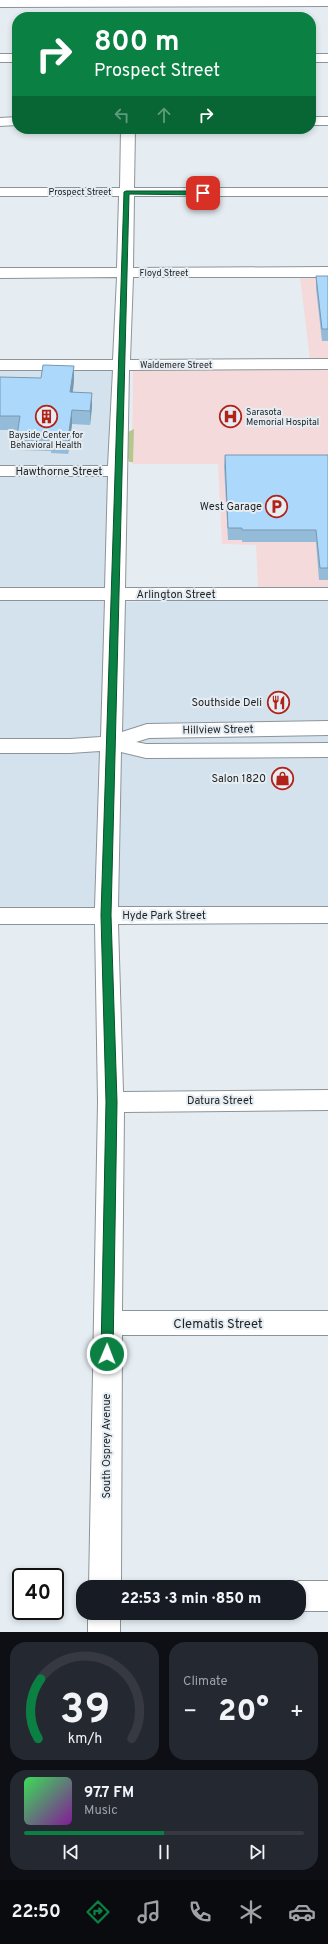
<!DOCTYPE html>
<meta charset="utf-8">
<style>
body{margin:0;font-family:Overpass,sans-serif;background:#242831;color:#f1f3f6;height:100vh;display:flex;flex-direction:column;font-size:15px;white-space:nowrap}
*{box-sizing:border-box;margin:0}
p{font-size:13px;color:#9ea1a6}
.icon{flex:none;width:22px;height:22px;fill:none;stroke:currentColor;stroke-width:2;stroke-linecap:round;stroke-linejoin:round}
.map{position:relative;height:1632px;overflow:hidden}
.panel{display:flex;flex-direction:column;gap:10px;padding:10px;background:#0d0f14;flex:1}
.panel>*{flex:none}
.hud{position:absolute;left:12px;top:12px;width:304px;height:122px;border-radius:16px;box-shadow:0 2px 6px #0003;background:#0b8043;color:#fff;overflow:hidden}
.speed{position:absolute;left:12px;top:1568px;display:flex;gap:8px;font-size:20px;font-weight:700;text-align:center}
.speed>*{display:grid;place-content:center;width:52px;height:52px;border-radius:50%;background:#171b24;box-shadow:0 2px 6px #0003;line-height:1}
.speed .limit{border:2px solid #111;border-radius:6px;background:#fff;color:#111}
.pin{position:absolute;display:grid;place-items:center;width:34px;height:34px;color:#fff;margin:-17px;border-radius:8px;box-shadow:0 2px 6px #0006}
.me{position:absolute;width:44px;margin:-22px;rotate:1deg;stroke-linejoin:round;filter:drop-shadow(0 0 3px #0008)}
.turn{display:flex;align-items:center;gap:14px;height:84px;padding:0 16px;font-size:18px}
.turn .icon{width:52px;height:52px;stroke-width:2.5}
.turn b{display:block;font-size:28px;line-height:34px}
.lanes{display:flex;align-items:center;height:38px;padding:0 16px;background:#0003;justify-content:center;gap:20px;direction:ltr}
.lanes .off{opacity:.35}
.big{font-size:30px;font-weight:800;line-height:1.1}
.panel .widget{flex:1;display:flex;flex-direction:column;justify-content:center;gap:6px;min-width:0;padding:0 14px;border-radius:16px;background:#242831}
.panel .dial{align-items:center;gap:0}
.dial svg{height:104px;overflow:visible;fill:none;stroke:#363941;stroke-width:7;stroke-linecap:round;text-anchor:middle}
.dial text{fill:#f1f3f6;stroke:none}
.song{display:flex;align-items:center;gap:12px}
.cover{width:48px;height:48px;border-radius:6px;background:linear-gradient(135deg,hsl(130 70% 55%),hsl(290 70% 35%))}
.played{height:4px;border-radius:2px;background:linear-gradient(90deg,#0b8043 50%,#363941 50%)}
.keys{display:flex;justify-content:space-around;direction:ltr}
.heat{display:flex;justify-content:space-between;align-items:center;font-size:22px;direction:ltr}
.panel .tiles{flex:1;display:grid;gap:10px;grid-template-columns:1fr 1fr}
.widget:last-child{grid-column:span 2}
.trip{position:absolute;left:76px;top:1580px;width:230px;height:40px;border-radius:16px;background:#171b24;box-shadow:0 2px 6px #0003;font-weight:800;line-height:40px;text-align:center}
.tabs{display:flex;height:64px;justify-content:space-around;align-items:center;background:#090b0e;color:#9ea1a6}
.tabs .icon{width:28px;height:28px}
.tabs .on{color:#0b8043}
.tabs b{font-size:18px;color:#f1f3f6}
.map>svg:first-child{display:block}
.built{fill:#d4e2ee}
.medical{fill:#f5dadc}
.green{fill:#b4c88d}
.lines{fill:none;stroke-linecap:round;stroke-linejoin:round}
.minor-casing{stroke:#8d9499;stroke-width:2}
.minor{fill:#fff;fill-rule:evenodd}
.wall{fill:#94bbd8}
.shaded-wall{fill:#7898b0}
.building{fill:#acd9fb;stroke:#7898b0}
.route{fill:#0b8043;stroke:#07532c}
.labels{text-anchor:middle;stroke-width:4;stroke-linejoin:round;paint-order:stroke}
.far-street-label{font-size:9px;fill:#222527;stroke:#e5edf3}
.far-poi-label{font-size:9px;fill:#222527;stroke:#e5edf3;text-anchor:start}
.street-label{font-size:11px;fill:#222527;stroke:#e5edf3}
.poi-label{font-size:11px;fill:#222527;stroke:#e5edf3;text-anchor:end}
.near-street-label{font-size:13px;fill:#222527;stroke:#e5edf3}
</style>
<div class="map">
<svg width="328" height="1632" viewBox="0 0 328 1632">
<rect width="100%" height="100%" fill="#e5edf3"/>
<path class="built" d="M 0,369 L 114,369 L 110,467 L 0,467 Z
M 110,475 L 107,589 L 0,589 L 0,476 Z
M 107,599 L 103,738 L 70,740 L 0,740 L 0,600 Z
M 328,599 L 328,722 L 120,734 L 123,602 Z
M 328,734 L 328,744 L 148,745 L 134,742 L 149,737 Z
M 102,750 L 97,908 L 0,909 L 0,753 Z
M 119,751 L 328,756 L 328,908 L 116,908 Z"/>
<path class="medical" d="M 300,277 L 328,277 L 328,588 L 258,587 L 256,545 L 222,544 L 218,464 L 132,464 L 133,370 L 311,369 Z"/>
<path class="green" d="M 134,429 L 133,462 L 129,462 L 128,458 L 128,432 Z"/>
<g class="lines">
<defs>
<path id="minor" d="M 0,0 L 328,0 L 328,6 L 0,7 Z
M 0,54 L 17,54 L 17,62 L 0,62 Z
M 311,54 L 328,54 L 328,62 L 311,62 Z
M 17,117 L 17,125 L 0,126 L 0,118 Z
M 311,117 L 328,117 L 328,125 L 311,125 Z
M 121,129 L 135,129 L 134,188 L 328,188 L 328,196 L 134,196 L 133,268 L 328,267 L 328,277 L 133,277 L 130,360 L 328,359 L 328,369 L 129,370 L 125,588 L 328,588 L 328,600 L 125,600 L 122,732 L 147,724 L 328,721 L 328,735 L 149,738 L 136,742 L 146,744 L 328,743 L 328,757 L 146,758 L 121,752 L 118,907 L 328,907 L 328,923 L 118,924 L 123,1092 L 328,1090 L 328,1110 L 124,1112 L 122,1311 L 328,1311 L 328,1335 L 122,1335 L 121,1587 L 89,1587 L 98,1102 L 95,924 L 0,924 L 0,908 L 95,908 L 100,751 L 70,753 L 0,753 L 0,739 L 70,739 L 101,737 L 105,600 L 0,600 L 0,588 L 105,588 L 108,476 L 0,476 L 0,466 L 108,466 L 113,370 L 0,370 L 0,360 L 113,360 L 117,277 L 0,278 L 0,268 L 117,268 L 119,196 L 0,196 L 0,188 L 120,188 Z
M 299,1581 L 328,1581 L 328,1611 L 299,1611 L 299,1587 L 287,1587 Z
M 88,1613 L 120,1613 L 120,1632 L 88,1632 Z"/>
</defs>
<use href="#minor" class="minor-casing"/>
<use href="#minor" class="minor"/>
</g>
<path class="wall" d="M 316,276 L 328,276 L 328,341 L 322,341 L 316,288 Z
M 74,366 L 74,380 L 73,392 L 92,407 L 90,425 L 72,424 L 68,454 L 51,453 L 51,451 L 18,450 L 17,436 L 18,430 L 0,430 L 0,377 L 41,378 Z
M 225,455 L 328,455 L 328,580 L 319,580 L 316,542 L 242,542 L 242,540 L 228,540 L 224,466 Z"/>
<path class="shaded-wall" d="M 74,366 L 74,380 L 71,406 L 70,392 Z
M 92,393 L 92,407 L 90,425 L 90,411 Z
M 72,410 L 72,424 L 68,454 L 68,439 Z"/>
<path class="building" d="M 316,276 L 328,276 L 328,329 L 322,329 Z
M 43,365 L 74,366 L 70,392 L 92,393 L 90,411 L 72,410 L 68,439 L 51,439 L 51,437 L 17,436 L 20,416 L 0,416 L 0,377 L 41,378 Z
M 225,455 L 328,455 L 328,568 L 320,568 L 316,530 L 242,530 L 242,528 L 228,528 Z"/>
<path class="route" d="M 126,191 L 203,191 L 206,193 L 203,195 L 129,194 L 111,915 L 117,1102 L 113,1354 L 111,1358 L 107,1359 L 103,1358 L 101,1354 L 106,1102 L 101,915 L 124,192 Z"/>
<defs>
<symbol id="building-ring" viewBox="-11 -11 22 22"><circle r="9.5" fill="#e5edf3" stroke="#b1221a" stroke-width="1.5"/><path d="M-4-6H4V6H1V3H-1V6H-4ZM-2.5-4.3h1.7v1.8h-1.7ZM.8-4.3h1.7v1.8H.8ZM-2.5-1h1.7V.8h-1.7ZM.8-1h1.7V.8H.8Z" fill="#b1221a"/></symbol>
<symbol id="hospital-ring" viewBox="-11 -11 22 22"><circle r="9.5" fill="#e5edf3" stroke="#b1221a" stroke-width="1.5"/><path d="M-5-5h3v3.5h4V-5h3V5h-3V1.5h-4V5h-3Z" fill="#b1221a"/></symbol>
<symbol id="parking-ring" viewBox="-11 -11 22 22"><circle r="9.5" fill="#e5edf3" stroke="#b1221a" stroke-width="1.5"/><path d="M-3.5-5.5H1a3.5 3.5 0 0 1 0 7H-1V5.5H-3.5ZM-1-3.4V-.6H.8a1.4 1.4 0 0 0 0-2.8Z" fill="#b1221a"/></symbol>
<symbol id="restaurant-ring" viewBox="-11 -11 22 22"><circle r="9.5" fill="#e5edf3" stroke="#b1221a" stroke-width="1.5"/><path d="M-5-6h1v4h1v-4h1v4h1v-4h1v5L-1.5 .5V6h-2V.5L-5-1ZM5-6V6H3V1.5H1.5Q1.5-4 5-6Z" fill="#b1221a"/></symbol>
<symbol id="shop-ring" viewBox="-11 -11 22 22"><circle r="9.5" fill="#e5edf3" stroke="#b1221a" stroke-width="1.5"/><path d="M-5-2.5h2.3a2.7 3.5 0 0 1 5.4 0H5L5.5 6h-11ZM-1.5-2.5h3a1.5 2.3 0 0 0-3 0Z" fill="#b1221a"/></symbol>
</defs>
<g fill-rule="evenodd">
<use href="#building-ring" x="34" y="404" width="25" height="25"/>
<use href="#hospital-ring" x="218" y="404" width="25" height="25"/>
<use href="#parking-ring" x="264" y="494" width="25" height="25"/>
<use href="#restaurant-ring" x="266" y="690" width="25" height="25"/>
<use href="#shop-ring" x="270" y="766" width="25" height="25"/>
</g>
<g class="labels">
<g class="far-street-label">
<text x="80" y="195">Prospect Street</text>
<text x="164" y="276">Floyd Street</text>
<text x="176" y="368">Waldemere Street</text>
</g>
<g class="far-poi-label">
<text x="246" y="415">Sarasota<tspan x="246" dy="10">Memorial Hospital</tspan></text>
<text x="46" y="438" text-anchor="middle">Bayside Center for<tspan x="46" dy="10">Behavioral Health</tspan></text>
</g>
<g class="street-label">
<text x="59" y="475">Hawthorne Street</text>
<text x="176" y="598">Arlington Street</text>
<text transform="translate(218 729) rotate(-1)" y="4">Hillview Street</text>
<text x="164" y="919">Hyde Park Street</text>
<text x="220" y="1104">Datura Street</text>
<text transform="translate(106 1446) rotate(-90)" y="4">South Osprey Avenue</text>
</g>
<g class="poi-label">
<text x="262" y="510">West Garage</text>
<text x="262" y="706">Southside Deli</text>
<text x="266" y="782">Salon 1820</text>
</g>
<g class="near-street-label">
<text x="218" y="1328">Clematis Street</text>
</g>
</g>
</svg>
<div class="speed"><div class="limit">40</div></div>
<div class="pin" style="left:203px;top:193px;background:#d93025"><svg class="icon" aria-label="arrive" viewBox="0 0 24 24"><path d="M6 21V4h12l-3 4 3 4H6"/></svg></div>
<svg class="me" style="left:107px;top:1354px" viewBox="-20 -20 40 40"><circle r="17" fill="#0b8043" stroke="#fff" stroke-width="3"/><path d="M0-11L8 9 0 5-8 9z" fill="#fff"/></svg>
<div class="trip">22:53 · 3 min · 850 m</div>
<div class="hud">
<div class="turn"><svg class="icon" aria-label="right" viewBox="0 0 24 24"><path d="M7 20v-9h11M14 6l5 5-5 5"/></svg><div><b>800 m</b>Prospect Street</div></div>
<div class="lanes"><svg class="icon off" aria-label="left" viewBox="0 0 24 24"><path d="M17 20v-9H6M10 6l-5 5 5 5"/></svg><svg class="icon off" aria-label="ahead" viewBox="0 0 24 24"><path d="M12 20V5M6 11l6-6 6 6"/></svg><svg class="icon" aria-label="right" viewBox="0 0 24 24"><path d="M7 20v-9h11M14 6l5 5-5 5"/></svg></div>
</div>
</div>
<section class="panel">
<div class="tiles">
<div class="widget dial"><svg viewBox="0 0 100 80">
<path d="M14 69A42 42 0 1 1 86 69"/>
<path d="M14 69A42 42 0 0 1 16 23" stroke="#0b8043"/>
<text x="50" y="56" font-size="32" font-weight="700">39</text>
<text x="50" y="72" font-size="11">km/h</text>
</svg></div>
<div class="widget"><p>Climate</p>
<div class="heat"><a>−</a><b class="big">20°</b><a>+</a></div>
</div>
<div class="widget">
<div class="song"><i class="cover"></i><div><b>97.7 FM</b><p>Music</p></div></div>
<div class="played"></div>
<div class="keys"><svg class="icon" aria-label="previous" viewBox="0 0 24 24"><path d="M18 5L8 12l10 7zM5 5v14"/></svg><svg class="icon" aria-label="pause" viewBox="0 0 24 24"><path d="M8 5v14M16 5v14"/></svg><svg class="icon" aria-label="next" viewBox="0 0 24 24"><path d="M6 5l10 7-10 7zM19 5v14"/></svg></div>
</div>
</div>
</section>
<nav class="tabs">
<b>22:50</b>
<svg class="icon on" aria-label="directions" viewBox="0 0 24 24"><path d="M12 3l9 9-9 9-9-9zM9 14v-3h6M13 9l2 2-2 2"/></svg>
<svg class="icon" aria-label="music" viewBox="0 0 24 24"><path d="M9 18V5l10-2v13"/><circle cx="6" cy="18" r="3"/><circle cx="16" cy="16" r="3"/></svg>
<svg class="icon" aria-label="phone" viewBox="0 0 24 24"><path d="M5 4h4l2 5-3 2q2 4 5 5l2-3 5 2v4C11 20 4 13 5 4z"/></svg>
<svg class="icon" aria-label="climate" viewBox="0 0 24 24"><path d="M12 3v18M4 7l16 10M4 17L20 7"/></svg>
<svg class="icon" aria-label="car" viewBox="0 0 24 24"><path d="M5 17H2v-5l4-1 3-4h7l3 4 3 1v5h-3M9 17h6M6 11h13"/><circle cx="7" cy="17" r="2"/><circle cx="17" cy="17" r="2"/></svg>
</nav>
